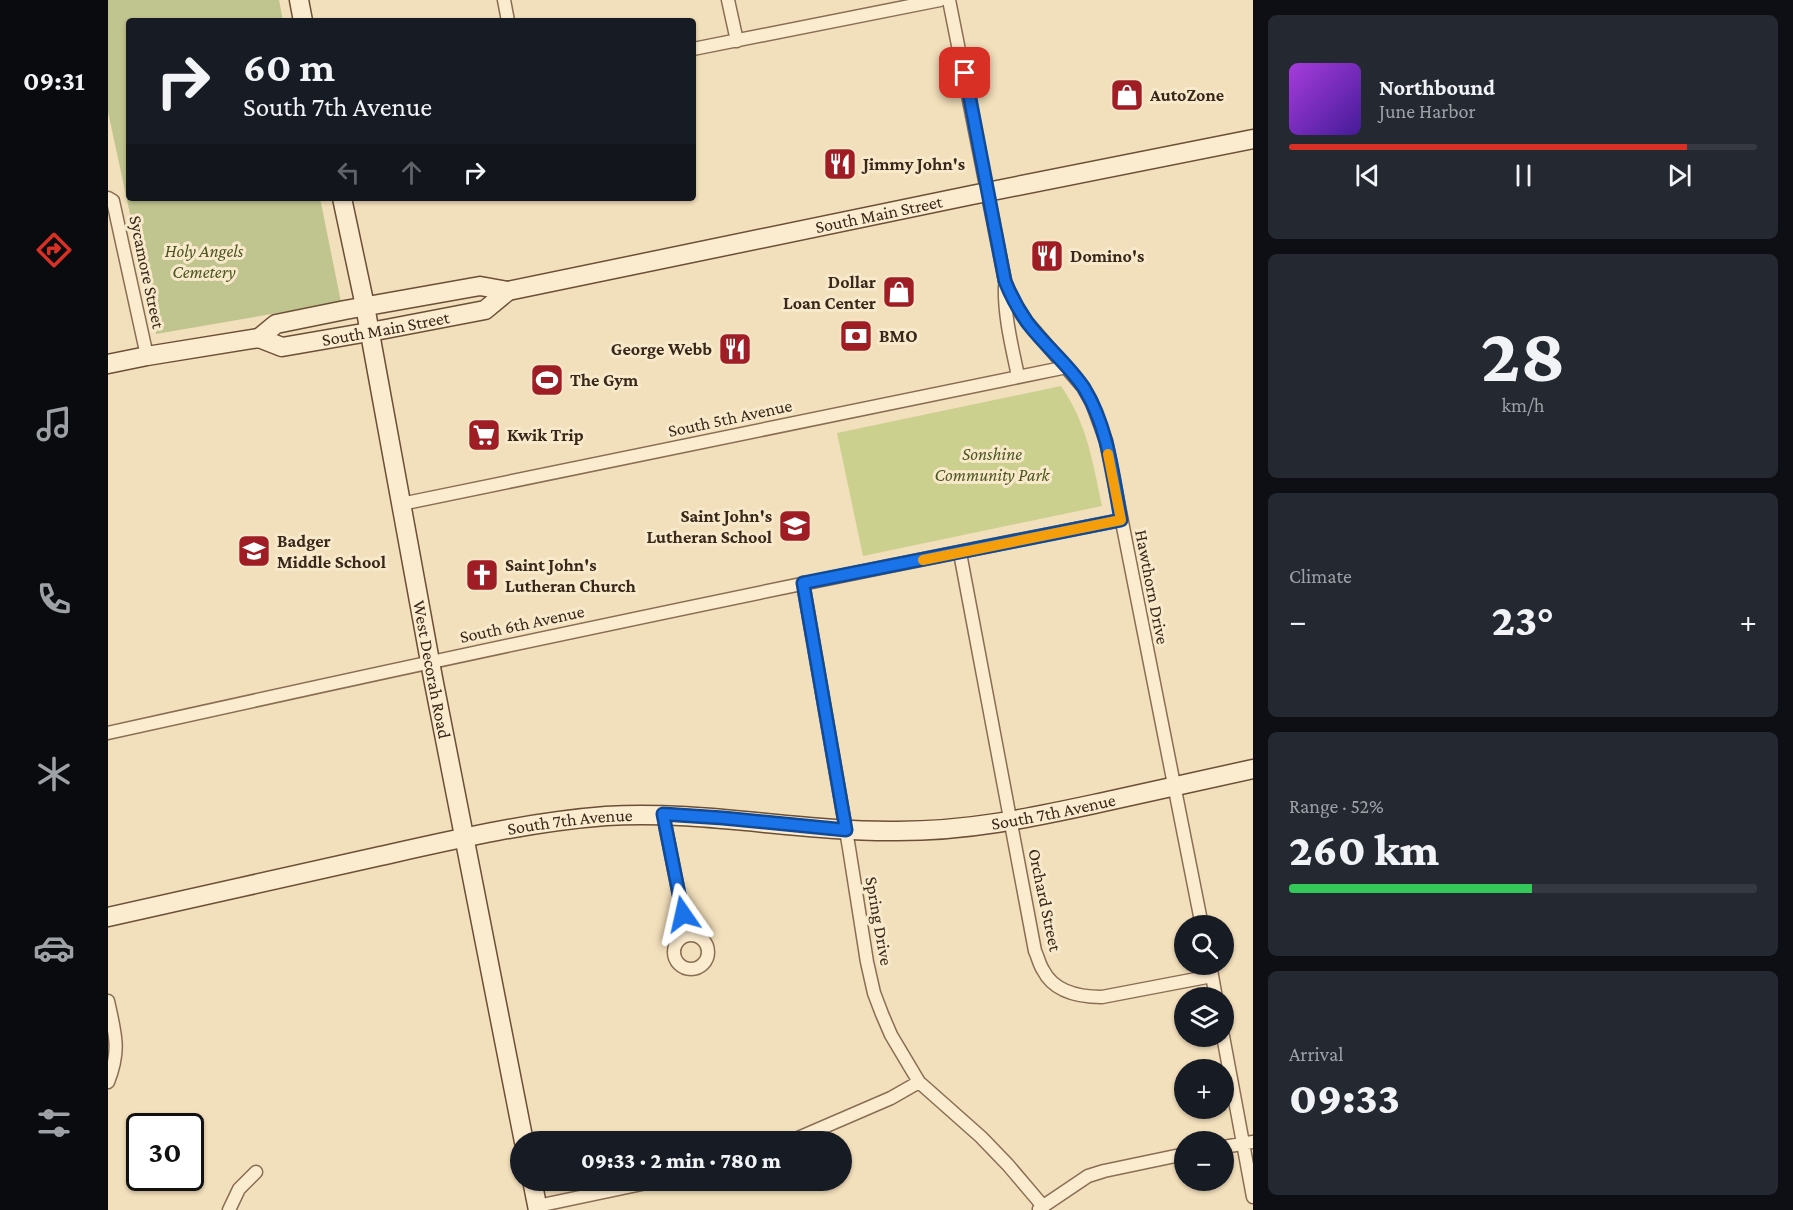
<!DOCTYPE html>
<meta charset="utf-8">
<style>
body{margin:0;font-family:"Crimson Pro",serif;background:#242831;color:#f1f3f6;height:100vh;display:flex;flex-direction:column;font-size:22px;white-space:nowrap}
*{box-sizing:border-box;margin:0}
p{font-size:20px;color:#9ea1a6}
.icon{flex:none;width:33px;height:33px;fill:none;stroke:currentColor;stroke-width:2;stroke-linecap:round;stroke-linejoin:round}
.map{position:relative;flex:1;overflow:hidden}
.sheet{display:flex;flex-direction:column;gap:15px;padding:15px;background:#0d0f14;width:540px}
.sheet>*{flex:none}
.guide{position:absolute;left:18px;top:18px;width:570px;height:183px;border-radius:6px;box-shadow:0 2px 4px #0004;background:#171b24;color:#f1f3f6;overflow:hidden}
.fabs{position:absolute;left:1066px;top:915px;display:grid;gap:12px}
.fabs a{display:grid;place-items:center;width:60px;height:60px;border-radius:50%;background:#171b24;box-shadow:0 2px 4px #0004;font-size:30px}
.speed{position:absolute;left:18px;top:1113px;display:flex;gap:12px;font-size:30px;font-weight:700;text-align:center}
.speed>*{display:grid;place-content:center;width:78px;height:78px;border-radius:50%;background:#171b24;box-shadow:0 2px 4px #0004;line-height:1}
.speed .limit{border:3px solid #111;border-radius:9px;background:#fff;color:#111}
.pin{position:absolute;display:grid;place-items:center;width:51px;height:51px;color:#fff;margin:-26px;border-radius:12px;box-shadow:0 3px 9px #0006}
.me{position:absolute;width:66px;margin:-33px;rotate:349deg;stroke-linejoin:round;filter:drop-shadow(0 0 4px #0008)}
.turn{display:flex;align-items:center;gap:21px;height:126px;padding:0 18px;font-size:27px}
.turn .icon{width:78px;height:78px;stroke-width:2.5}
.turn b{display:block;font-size:42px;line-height:51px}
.lanes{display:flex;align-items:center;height:57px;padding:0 18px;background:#0003;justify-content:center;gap:30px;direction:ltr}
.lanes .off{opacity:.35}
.big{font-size:45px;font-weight:800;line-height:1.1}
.sheet .widget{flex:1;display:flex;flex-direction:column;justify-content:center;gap:9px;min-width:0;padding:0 21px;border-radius:9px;background:#242831}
.sheet .dial{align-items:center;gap:0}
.dial b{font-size:78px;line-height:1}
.song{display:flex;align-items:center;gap:18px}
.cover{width:72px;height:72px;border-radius:9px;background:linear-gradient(135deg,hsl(280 70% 55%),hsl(260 70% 35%))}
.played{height:6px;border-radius:3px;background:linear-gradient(90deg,#d93025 85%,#363941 85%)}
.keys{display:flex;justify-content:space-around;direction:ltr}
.heat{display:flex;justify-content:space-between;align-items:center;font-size:33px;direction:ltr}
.charge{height:9px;border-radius:4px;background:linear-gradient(90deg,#34c759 52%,#363941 0)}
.trip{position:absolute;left:402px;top:1131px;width:342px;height:60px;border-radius:30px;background:#171b24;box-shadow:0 2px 4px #0004;font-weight:800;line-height:60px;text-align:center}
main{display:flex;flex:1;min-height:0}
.dock{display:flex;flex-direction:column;width:108px;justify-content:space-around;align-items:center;background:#090b0e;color:#9ea1a6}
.dock .icon{width:42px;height:42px}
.dock .active{color:#d93025}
.dock b{font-size:27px;color:#f1f3f6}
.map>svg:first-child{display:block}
.green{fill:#cbd08f}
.cemetery{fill:#c0c48f}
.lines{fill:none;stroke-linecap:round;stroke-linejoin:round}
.street-casing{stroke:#8a6e54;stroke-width:15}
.secondary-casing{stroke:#6c4f37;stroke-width:21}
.street{stroke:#fceccf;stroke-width:12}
.secondary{stroke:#fceccf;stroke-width:18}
.route-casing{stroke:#114b97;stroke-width:15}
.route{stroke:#1a73e8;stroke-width:10}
.slow{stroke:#f59e0b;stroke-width:10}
.labels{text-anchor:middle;stroke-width:6;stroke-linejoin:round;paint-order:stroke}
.poi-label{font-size:18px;font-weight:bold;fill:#38271a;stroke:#f8e9cb;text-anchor:start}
.street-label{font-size:18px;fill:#38271a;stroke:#f8e9cb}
.park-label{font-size:18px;font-style:italic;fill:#4b561f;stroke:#f8e9cb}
</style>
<main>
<nav class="dock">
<b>09:31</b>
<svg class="icon active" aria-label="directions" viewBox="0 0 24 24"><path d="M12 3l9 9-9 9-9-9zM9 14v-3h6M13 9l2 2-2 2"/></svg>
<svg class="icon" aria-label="music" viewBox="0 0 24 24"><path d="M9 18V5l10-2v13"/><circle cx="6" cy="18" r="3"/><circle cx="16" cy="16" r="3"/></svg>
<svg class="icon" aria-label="phone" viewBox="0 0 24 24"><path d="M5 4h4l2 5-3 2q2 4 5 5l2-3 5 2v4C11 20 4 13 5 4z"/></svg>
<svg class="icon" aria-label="climate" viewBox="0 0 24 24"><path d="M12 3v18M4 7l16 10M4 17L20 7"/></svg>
<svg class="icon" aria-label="car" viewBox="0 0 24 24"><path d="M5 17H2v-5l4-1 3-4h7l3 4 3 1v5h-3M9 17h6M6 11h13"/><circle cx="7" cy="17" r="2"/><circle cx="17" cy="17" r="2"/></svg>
<svg class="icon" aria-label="filters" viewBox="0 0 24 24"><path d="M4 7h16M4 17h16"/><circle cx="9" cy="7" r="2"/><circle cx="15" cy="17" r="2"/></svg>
</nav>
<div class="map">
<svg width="1145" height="1210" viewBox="0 0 1145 1210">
<rect width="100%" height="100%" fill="#f2dfbb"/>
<path class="green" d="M 953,386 C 979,423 985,463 994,506 L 755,556 L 729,433 Z"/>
<path class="cemetery" d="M 0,0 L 171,0 L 175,21 L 21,21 L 21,198 L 212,198 L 233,302 L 48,334 L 0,112 Z"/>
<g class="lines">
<defs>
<path id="street" d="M 396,0 L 400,21
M 620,0 L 629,41
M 841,0 L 897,281 L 906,303 L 919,322 L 975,387 L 984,403 L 998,441 L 1094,926
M 585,49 L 832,0
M 0,198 L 5,201 L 39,356
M 897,286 C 896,316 904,347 910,376
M 293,504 L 959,367
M 852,553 L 927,951 C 930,957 931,964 935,970 C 946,992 972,997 994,997 L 1104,976
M 695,583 L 741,848 L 759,962 L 766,993 L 774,1014 L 783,1035 L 811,1082 L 873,1137 L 900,1165 L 934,1205
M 0,733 C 337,658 674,586 1013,520
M 555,814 L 579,935
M566 952a17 17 0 1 1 34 0a17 17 0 1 1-34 0Z
M 1102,964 L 1108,998
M 0,1001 C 7,1034 13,1049 0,1082
M 1115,1036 L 1145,1197
M 681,1142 L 783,1098 L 811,1082
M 1116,1147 L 1145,1142
M 429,1206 L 553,1180
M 931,1209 L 980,1176 L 996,1171 L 1077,1154
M 121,1210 L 131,1189 L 148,1172"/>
<g id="secondary">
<path d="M 191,0 L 195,21"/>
<path id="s1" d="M 234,198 L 257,306 L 325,678 L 416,1142"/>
<path id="s2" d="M 151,338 L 174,347 L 278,329 L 377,310 L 400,291"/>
<path id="s3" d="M 0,364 L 39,356 L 151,338 L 168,324 L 237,310 L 372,286 L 400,291 L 864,195 L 1145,139"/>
<path id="s4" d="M 0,917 C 89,897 179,877 268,857 C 344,840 420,822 498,816 C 596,810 691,832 789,831 C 861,831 921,818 991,803 C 1042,792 1094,780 1145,769"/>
<path d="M 424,1180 L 430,1210"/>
</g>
</defs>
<use href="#street" class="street-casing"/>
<use href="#secondary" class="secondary-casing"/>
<use href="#street" class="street"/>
<use href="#secondary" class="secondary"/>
</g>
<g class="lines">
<defs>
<path id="route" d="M 575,914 L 555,814 L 615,818 L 738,830 L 695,583 L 1013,520 C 1005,476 1000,427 976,388 C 960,364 936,345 919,322 C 910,309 903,296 897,281 L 857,73"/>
</defs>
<use href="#route" class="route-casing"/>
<use href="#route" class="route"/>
<path class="slow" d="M 815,560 L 1013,520 L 1000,454"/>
</g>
<defs>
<symbol id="shop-square" viewBox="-11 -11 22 22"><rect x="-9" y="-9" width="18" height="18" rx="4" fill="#9f1e25" stroke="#f8e9cb"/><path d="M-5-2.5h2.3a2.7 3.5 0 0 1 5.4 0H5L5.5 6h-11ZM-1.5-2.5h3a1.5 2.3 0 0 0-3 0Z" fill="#fff"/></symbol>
<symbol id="restaurant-square" viewBox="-11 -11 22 22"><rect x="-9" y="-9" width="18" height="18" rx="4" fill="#9f1e25" stroke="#f8e9cb"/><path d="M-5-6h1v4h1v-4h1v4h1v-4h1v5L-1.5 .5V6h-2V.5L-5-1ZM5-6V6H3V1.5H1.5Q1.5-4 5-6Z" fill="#fff"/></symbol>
<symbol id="bank-square" viewBox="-11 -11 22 22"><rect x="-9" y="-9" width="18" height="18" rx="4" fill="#9f1e25" stroke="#f8e9cb"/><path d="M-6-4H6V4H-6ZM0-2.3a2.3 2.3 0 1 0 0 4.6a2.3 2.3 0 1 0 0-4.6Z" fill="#fff"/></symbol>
<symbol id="stadium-square" viewBox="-11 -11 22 22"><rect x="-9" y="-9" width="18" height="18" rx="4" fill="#9f1e25" stroke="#f8e9cb"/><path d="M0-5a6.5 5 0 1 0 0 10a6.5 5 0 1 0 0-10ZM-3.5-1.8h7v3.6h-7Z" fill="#fff"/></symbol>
<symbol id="supermarket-square" viewBox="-11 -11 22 22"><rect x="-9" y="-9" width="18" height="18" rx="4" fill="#9f1e25" stroke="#f8e9cb"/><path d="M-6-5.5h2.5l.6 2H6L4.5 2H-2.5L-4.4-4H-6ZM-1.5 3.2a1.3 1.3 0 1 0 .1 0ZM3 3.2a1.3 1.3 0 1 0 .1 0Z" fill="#fff"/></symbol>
<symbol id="school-square" viewBox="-11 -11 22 22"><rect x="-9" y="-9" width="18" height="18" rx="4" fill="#9f1e25" stroke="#f8e9cb"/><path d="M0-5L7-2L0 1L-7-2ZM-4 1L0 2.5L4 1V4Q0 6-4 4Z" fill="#fff"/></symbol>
<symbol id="church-square" viewBox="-11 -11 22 22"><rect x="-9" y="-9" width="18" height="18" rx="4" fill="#9f1e25" stroke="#f8e9cb"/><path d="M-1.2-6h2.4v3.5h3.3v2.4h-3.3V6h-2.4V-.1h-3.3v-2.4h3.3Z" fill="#fff"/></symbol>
</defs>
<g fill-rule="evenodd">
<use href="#shop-square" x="1000" y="76" width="38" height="38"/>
<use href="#restaurant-square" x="713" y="145" width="38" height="38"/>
<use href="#restaurant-square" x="920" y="237" width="38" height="38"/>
<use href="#shop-square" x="772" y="273" width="38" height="38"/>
<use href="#bank-square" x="729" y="317" width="38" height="38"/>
<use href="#restaurant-square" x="608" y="330" width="38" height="38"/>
<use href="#stadium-square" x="420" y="361" width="38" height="38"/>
<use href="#supermarket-square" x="357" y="416" width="38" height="38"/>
<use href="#school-square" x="668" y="507" width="38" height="38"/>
<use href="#school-square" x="127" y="532" width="38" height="38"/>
<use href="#church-square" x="355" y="556" width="38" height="38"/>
</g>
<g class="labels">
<g class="poi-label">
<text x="1042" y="101">AutoZone</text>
<text x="755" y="170">Jimmy John's</text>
<text x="962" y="262">Domino's</text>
<text x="768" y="288" text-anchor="end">Dollar<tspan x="768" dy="21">Loan Center</tspan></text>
<text x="771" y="342">BMO</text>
<text x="604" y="355" text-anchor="end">George Webb</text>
<text x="462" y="386">The Gym</text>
<text x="399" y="441">Kwik Trip</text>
<text x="664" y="522" text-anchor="end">Saint John's<tspan x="664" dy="21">Lutheran School</tspan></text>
<text x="169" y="547">Badger<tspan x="169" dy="21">Middle School</tspan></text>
<text x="397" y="571">Saint John's<tspan x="397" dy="21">Lutheran Church</tspan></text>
</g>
<g class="street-label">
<text dy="6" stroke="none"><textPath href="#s3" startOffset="790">South Main Street</textPath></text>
<text transform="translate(39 272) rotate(78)" y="6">Sycamore Street</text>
<text dy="6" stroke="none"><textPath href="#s2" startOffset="130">South Main Street</textPath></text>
<text transform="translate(622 418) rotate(-12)" y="6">South 5th Avenue</text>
<text transform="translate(1044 587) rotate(79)" y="6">Hawthorn Drive</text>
<text transform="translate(414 624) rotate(-12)" y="6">South 6th Avenue</text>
<text dy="6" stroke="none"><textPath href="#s1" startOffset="480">West Decorah Road</textPath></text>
<text dy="6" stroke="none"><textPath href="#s4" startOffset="958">South 7th Avenue</textPath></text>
<text dy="6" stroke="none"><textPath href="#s4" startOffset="472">South 7th Avenue</textPath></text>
<text transform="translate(937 900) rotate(78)" y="6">Orchard Street</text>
<text transform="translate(771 921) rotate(80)" y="6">Spring Drive</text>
</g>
<g class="park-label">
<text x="96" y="257">Holy Angels<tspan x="96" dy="21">Cemetery</tspan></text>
<text x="884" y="460">Sonshine<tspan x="884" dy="21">Community Park</tspan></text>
</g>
</g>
</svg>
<div class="fabs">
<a><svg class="icon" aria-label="search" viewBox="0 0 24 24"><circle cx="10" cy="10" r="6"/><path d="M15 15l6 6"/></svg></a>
<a><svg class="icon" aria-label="layers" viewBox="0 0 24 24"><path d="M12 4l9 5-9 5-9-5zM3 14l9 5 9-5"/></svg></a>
<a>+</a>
<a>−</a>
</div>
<div class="speed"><div class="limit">30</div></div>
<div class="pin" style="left:857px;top:73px;background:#d93025"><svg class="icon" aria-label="arrive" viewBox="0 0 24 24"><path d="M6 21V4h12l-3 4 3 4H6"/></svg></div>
<svg class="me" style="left:575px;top:914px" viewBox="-20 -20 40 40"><path d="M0-17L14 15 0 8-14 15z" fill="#1a73e8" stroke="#fff" stroke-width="4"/></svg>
<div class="trip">09:33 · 2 min · 780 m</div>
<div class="guide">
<div class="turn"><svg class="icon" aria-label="right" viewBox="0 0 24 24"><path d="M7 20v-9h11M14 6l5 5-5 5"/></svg><div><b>60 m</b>South 7th Avenue</div></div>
<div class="lanes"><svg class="icon off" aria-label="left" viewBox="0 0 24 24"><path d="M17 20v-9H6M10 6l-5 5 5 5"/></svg><svg class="icon off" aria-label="ahead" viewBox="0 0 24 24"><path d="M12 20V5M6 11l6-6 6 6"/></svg><svg class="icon" aria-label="right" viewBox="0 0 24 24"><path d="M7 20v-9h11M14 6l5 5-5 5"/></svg></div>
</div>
</div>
<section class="sheet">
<div class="widget">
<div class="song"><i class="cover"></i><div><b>Northbound</b><p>June Harbor</p></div></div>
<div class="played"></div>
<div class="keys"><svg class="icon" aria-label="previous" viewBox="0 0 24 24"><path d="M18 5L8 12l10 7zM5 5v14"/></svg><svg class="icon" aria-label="pause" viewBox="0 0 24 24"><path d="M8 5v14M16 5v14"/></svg><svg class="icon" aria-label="next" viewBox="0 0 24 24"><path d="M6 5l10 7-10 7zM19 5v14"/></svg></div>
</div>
<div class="widget dial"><b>28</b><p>km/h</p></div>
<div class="widget"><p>Climate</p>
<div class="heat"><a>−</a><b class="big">23°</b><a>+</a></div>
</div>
<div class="widget"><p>Range · 52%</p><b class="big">260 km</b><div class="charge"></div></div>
<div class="widget"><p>Arrival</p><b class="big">09:33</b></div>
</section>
</main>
